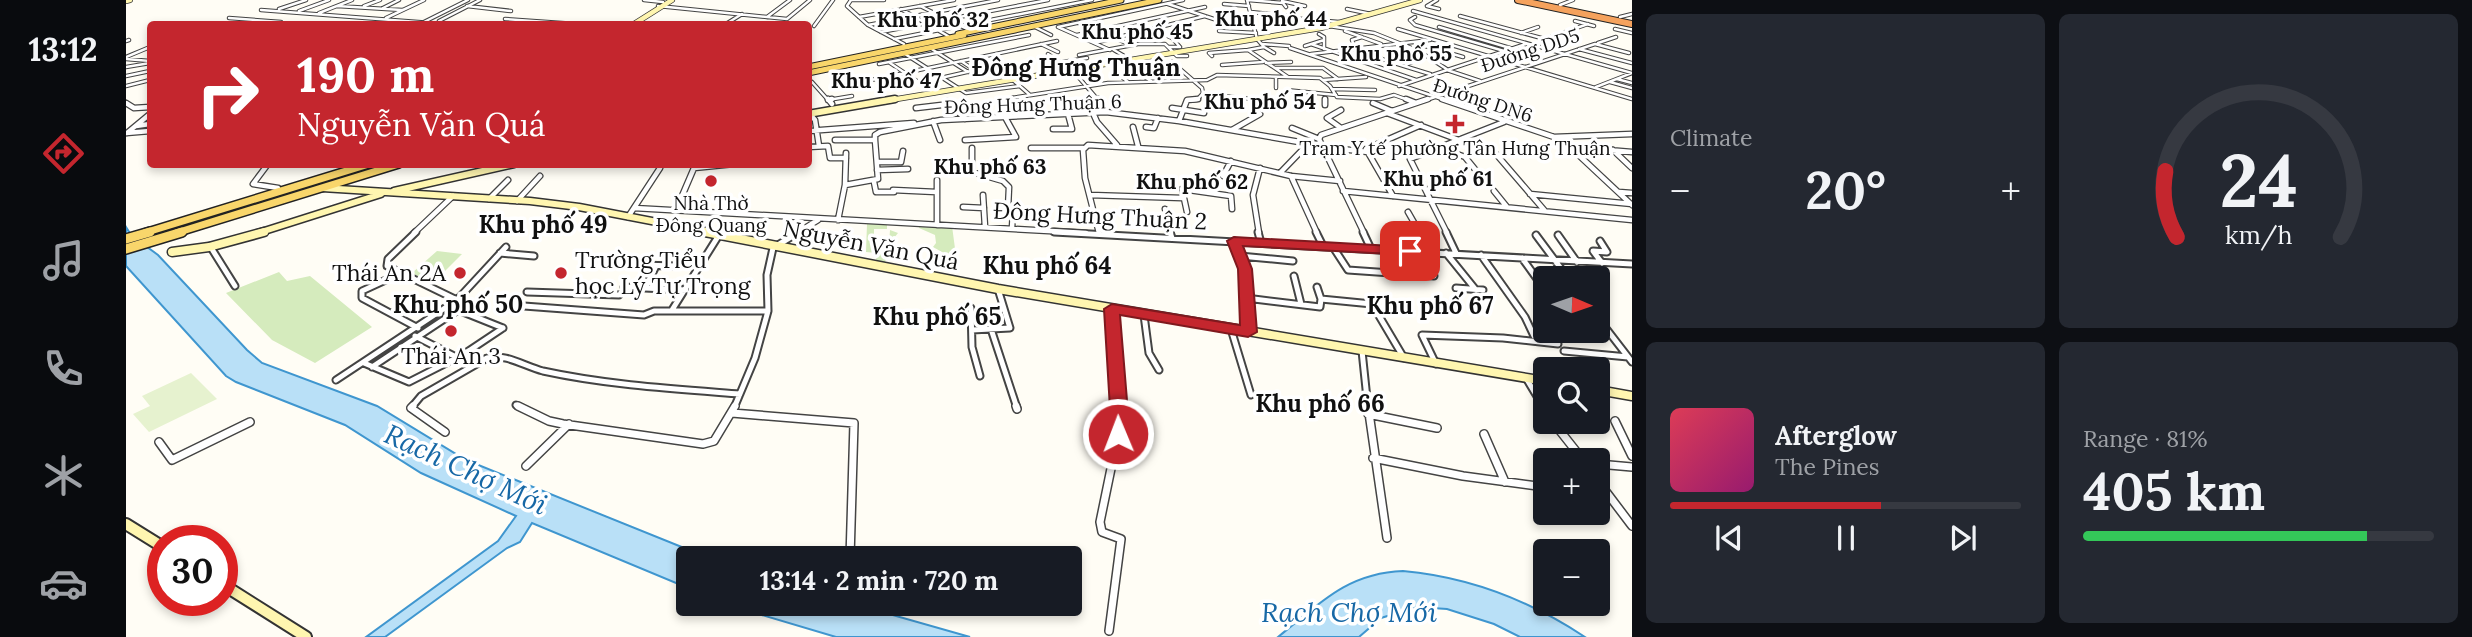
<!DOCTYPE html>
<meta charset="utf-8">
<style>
body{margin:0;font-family:Lora,serif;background:#242831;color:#f1f3f6;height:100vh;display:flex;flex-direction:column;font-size:26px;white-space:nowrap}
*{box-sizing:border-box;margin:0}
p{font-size:23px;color:#9ea1a6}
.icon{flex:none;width:38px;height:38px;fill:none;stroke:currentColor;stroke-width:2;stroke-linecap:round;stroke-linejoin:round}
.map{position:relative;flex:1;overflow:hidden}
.panel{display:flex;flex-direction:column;gap:14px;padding:14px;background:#0d0f14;width:840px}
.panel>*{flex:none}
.hud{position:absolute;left:21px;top:21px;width:665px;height:147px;border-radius:7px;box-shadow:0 4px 10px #0003;background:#c4262e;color:#fff;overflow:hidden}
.needle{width:46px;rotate:92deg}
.tools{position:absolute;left:1407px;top:266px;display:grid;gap:14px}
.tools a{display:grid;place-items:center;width:77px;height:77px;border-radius:7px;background:#171b24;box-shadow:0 4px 10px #0003;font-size:35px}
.speed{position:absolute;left:21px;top:525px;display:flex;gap:14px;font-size:35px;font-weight:700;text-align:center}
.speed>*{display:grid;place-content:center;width:91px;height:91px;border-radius:50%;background:#171b24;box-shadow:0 4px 10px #0003;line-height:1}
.speed .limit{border:10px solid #d22;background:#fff;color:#111}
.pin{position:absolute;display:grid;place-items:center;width:60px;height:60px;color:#fff;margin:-30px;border-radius:14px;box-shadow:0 4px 10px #0006}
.me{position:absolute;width:77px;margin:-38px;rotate:359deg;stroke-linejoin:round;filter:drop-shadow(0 0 5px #0008)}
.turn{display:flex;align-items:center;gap:24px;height:147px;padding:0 35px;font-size:32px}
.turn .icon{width:91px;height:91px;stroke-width:2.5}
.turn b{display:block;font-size:49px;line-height:60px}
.big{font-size:52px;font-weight:700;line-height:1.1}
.panel .card{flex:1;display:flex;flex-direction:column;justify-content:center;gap:10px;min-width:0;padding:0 24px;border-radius:10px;background:#242831}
.panel .dial{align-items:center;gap:0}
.dial svg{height:182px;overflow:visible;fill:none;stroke:#363941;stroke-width:7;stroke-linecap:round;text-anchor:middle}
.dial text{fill:#f1f3f6;stroke:none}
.song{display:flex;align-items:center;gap:21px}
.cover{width:84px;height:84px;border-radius:10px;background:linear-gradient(135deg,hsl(350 70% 55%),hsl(320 70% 35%))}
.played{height:7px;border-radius:4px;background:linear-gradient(90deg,#c4262e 60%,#363941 60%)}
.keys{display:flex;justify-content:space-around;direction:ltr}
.heat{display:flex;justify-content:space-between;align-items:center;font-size:38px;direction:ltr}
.charge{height:10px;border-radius:5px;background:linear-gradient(90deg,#34c759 81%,#363941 0)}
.panel .tiles{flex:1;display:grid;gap:14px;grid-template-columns:repeat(2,1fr)}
.trip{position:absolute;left:550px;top:546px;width:406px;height:70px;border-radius:7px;background:#171b24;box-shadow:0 4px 10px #0003;font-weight:700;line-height:70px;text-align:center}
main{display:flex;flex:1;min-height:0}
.dock{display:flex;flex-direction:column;width:126px;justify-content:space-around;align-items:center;background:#090b0e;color:#9ea1a6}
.dock .icon{width:49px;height:49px}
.dock .active{color:#c4262e}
.dock b{font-size:32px;color:#f1f3f6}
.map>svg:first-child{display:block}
.green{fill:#d5ebbd}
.pitch{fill:#e6f2cf}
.water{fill:#b9e0f7;stroke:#3f96cf;stroke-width:2}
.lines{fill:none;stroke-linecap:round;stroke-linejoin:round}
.street-far3-casing{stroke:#444;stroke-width:4.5}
.street-far2-casing{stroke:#444;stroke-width:7}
.street-far1-casing{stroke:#444;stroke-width:9}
.street-casing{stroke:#444;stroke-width:10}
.secondary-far3-casing{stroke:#333;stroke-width:6}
.secondary-far2-casing{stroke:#333;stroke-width:9}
.secondary-far1-casing{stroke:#333;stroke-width:11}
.secondary-casing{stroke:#333;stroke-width:14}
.primary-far2-casing{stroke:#222;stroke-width:7}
.primary-far1-casing{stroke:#222;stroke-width:10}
.primary-casing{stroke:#222;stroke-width:12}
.highway-casing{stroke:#222;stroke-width:8}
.street-far3{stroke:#fff;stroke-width:2.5}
.street-far2{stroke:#fff;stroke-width:4.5}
.street-far1{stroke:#fff;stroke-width:5}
.street{stroke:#fff;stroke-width:7}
.secondary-far3{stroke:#fff6b0;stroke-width:4.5}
.secondary-far2{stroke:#fff6b0;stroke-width:6}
.secondary-far1{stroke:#fff6b0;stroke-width:8}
.secondary{stroke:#fff6b0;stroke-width:10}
.primary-far2{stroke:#f9d66b;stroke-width:5}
.primary-far1{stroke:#f9d66b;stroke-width:7}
.primary{stroke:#f9d66b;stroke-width:9}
.highway{stroke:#f5a25d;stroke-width:6}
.route{fill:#c4262e;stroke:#7f191e;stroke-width:2}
.poi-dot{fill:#c4262e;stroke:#fff;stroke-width:2.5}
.labels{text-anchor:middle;stroke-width:7;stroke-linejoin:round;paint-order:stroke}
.far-street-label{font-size:19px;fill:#111;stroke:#fff}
.far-poi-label{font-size:19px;fill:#111;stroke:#fff}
.far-neighbourhood-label{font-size:21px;font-weight:bold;fill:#111;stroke:#fff}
.street-label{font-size:23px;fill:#111;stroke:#fff}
.poi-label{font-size:23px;fill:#111;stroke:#fff;text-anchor:start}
.far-district-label{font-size:24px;font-weight:bold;fill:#111;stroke:#fff}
.neighbourhood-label{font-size:24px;font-weight:bold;fill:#111;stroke:#fff}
.near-water-label{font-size:28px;font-style:italic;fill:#1768a6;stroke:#fff}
</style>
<main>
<nav class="dock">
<b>13:12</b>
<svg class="icon active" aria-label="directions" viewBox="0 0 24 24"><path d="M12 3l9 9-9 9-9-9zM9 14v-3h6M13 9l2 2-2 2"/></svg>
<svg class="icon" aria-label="music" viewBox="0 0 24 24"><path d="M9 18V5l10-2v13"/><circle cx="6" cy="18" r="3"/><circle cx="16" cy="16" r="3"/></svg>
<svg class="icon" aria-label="phone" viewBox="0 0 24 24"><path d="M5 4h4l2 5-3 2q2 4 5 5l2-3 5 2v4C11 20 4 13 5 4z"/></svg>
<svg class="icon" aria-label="climate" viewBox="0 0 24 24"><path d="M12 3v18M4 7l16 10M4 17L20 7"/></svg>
<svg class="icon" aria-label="car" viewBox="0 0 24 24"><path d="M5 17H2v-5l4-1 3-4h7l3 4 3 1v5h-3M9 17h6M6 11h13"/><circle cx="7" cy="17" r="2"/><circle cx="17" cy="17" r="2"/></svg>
</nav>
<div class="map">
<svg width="1506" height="637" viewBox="0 0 1506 637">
<rect width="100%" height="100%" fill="#fffdf5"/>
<path class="green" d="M 741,224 L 761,224 L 761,229 L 748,229 L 748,244 L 763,244 L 764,230 L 772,233 L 768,238 L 770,247 L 762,253 L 759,262 L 750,261 L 751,253 L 740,252 Z
M 793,225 L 826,226 L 830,256 L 815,256 L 816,252 L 807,247 L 810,243 L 809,235 L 793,228 Z
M 311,251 L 336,254 L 306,284 L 286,273 Z
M 153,272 L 161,281 L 184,276 L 246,327 L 189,363 L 146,340 L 100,293 Z"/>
<path class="pitch" d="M 65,373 L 91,399 L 23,432 L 7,414 L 24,406 L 16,396 Z"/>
<path class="water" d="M 0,227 L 5,235 L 32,255 L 121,350 L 136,363 L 251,406 L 340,460 L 583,558 L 562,558 L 562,588 L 406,523 L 394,542 L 381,548 L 259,637 L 240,637 L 372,541 L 390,516 L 295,473 L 219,425 L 110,382 L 100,376 L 0,266 Z
M 1277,571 C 1344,577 1403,600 1459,637 L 1394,637 L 1368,624 L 1321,609 L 1291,607 L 1255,618 L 1233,637 L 1152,637 C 1193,604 1221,573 1277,571 Z
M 599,604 L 728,604 L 844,637 L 710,637 Z"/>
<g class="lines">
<defs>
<path id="street-far3" d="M 518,0 L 537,2
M 725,0 L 721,6 L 742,25 L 778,44
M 725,0 L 758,0
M 1121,0 L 1131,39 L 1138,47 L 1122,50 L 1162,77
M 1122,0 L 1157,3 L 1160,7
M 1311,0 L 1301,6 L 1313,9
M 1156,1 L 1179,6
M 1042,4 L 1100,23
M 1098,4 L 1123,6
M 1434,5 L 1447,0
M 211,6 L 276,10
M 238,6 L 254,0
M 341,6 L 385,11
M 532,6 L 661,19 L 684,0
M 794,6 L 845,31
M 257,8 L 273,0
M 153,9 L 180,0
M 775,9 L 822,36
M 1221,9 L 1245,14
M 135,10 L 318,24
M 173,11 L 203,0
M 1287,11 L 1506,73
M 1125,12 L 1163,16 L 1165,19
M 193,13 L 226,0
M 1334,16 L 1419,39 L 1462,24
M 641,17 L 664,0
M 733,17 L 828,0
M 1289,17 L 1284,20 L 1289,25 L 1378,51
M 1494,17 L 1506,14
M 103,18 L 155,22
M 260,18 L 298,0
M 1165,18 L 1213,22
M 379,19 L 450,24
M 313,21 L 354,0
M 1449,21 L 1468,26
M 298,22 L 342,0
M 316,23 L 334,24
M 953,23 L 1005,45
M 83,24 L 87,24
M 600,24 L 616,14
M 742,25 L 872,0
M 688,26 L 707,0
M 907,26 L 925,35
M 1203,26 L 1248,33 L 1293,51 L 1280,53 L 1286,58
M 932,27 L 1057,0
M 932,27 L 984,50
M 1313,27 L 1384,48
M 1026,29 L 1046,38 L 1054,47 L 1043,47
M 1272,29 L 1506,99
M 1489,29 L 1506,33
M 1093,31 L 1130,33
M 1219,31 L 1255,44
M 755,32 L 922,0
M 1395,33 L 1412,27
M 1193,34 L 1198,37 L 1198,49
M 951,35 L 1079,7
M 768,39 L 966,0
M 0,41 L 3,40
M 968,43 L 1079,16
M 1289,43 L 1337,57
M 1472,43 L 1490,37
M 915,44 L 932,52
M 1136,44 L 1163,46
M 1185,44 L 1290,80
M 1179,46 L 1198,40
M 1138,47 L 1148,53
M 804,48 L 842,72
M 1164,48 L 1322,101
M 1229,49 L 1226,40 L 1236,37
M 1453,49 L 1506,63
M 988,50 L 1005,60
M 1230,51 L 1278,66 L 1286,62
M 1293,51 L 1322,70
M 779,54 L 840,93 L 894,86
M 922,54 L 948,72 L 973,101
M 1185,54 L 1304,40
M 953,55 L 1012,44 L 1039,44 L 1051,56 L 1061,56
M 1086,56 L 1083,53 L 1122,50
M 0,57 L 24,47
M 0,59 L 24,61
M 835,61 L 844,67
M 937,62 L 961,58
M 1046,62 L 1076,88 L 1077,93 L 1071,100 L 1061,101
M 764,63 L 809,93
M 1140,63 L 1165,62
M 753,64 L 903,35
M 1096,65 L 1137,62
M 1002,66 L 1025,81
M 1278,66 L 1304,74
M 0,67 L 24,63
M 1149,68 L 1197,68 L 1212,79
M 1032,70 L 1043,80
M 1321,70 L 1354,81
M 990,72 L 1002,82
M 0,76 L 24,71
M 819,77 L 867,66
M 1150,77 L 1150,88
M 1491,79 L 1506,83
M 745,80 L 931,41
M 887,80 L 904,95
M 1197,80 L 1240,77
M 686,82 L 703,101
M 1484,82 L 1506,88
M 0,86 L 24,80
M 1273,86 L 1400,44
M 1470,87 L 1506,73
M 1206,89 L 1249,90
M 1160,90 L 1210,95
M 1077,94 L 1126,99
M 1211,97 L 1254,99 L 1268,95 L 1285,101
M 702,100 L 726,96
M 885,101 L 886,98 L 982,83 L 1081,80 L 1091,75 L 1194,78 L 1204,86 L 1211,97
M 1297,101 L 1469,44 L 1503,53"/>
<path id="street-far2" d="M 702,99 L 706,104
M 886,99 L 894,116
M 972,99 L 980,112
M 1199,99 L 1199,105
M 1280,99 L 1290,103
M 1316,99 L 1428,137 L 1506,134
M 702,100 L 706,99
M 822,101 L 839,119
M 0,103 L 8,108 L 24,107
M 1247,103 L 1266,111
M 790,108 L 824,104
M 1046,108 L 1078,113
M 1215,110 L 1201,118 L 1215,128
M 682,112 L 689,120 L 693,146
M 967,113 L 971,122 L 991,145
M 1261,113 L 1370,154 L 1419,211
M 807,121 L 814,140
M 1053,121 L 1061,100 L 1072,99
M 10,126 L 24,124
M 1007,127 L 1012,146
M 1020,127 L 1028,128 L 1032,118
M 1166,128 L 1193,139
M 927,129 L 946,129 L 942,114
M 1106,130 L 1134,114
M 682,131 L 788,123
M 0,133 L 24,131
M 1,133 L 24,114
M 1428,137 L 1444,147 L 1506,205
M 709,140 L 749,140
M 749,140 L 749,135 L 754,132 L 815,120 L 980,112 L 1053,121 L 1196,146
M 839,140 L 890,137 L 879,117
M 682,147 L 702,146 L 704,158 L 720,158
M 1197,147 L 1242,152
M 1312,147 L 1339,157 L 1352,173
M 1446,147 L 1506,152
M 846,148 L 846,172 L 877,181 L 883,187 L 882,208 L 887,211 L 886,228
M 905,148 L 957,148
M 1487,150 L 1506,168
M 751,162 L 775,162 L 777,151
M 142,164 L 127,184 L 152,188
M 751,170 L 782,169
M 1154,173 L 1183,143
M 1097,176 L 1105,161
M 1165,176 L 1191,233
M 811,180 L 811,225
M 748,182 L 750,192 L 768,192
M 719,185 L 752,179 L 749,140
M 767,190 L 810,192
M 1217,191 L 1506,220
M 1368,191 L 1381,207
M 1493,192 L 1506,193
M 1404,194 L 1506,204
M 857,195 L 859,227
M 964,195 L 1056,198
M 1267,196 L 1240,149 L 1295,125
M 363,199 L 382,180
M 391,201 L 414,176
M 837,207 L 858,208
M 508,208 L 960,233
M 1039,209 L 1045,233
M 550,210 L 568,168 L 608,164
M 1061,212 L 1056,189 L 1105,196 L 1106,209
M 1282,212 L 1294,233
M 502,217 L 534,168
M 712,220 L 719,185 L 720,153
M 288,233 L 327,196
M 671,233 L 692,220
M 973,233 L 959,178 L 957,150 L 962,145 L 1059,151 L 1165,176 L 1214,181
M 1133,233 L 1127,195 L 1134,168
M 1238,233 L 1193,139 L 1195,135 L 1302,99
M 1321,233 L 1284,159 L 1378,122"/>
<path id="street-far1" d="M 290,232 L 262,259 L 261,266 L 331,300
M 928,232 L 1506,264
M 1044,232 L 1046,238
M 1132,232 L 1135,243
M 1190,232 L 1197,246
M 1237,232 L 1245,249
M 1293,232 L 1304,252
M 1320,232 L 1330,253
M 1410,235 L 1442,278
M 1432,235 L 1451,262
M 1108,241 L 1119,269 L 1122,332
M 1474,241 L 1481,252 L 1467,251 L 1476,263
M 84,246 L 109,286
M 1207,247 L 1222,270 L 1308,276
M 374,253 L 408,256
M 1320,253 L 1350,290
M 1355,255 L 1399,317 L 1408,336
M 1114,256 L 1167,261
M 1396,258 L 1419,290
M 513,265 L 551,266
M 275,273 L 236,291 L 236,298 L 292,328
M 1168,276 L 1175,304
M 498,287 L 560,290
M 1191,287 L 1195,299
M 519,288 L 530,266
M 1330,288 L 1357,290
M 401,292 L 493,295
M 1120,298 L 1194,307 L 1195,299 L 1246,304 L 1278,358
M 398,306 L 518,315 L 528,311 L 642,311
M 845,308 L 846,347 L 854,376
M 986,309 L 993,408
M 546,310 L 593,235
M 1018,315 L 1023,353 L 1033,370
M 1472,318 L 1506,362
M 865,329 L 891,408
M 1105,329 L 1125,395
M 846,330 L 884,328 L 872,289
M 289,336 L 330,357
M 1236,351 L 1242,408
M 1438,351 L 1502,357
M 238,363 L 283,382 L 338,354 L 377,328
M 1310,364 L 1296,335 L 1377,338 L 1432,344
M 246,367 L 332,310 L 377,328
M 1400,378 L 1418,408
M 210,380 L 331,300 L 380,247
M 390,405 L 396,408
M 285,408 L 295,396 L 361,358 C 379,353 398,366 417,371 C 481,385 549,389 614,394
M 608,408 L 629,358 L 642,311 L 641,275 L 647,248 L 673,232"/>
<path id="street" d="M 287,406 L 285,408 L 319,432
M 392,406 L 423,421 L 437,424 L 577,444 L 588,441 L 609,406
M 890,406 L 891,409
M 1242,406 L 1261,538
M 1417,406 L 1419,409
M 606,413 L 728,423 L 724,558
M 1242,414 L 1311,428
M 1489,421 L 1506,456
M 1427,422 L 1457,460
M 1358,434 L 1379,482
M 33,442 L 46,460 L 124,422
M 1247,458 L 1337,476 L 1419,487
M 1472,464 L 1506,467
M 400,466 L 443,424
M 1472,481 L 1506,526
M 983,631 L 995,539 L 976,532 L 974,522 L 994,425 L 993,406"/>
<path id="secondary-far3" d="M 0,1 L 4,0
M 508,24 L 546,0
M 759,101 L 1195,28 L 1294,0"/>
<path id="secondary-far2" d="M 682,114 L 769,99
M 196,188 L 404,201 L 453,207 L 588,233
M 268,191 L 388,164
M 132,233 L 255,194"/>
<path id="secondary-far1" d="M 579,232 L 872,289 L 1419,381
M 46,252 L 83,247 L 138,232
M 1472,390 L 1506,396"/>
<path id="secondary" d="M 0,524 L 37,547
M 96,584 L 180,637"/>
<path id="primary-far2" d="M 832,34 L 995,0
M 682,67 L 838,35
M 682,73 L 1033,0"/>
<path id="primary-far1" d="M 18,233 L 243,164
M 50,233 L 273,164"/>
<path id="primary" d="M 0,239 L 24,232
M 0,249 L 56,232"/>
<path id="highway" d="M 1392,0 L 1506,24"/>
</defs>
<use href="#street-far3" class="street-far3-casing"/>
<use href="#street-far2" class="street-far2-casing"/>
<use href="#street-far1" class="street-far1-casing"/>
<use href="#street" class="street-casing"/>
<use href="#secondary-far3" class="secondary-far3-casing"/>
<use href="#secondary-far2" class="secondary-far2-casing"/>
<use href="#secondary-far1" class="secondary-far1-casing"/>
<use href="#secondary" class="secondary-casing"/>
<use href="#primary-far2" class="primary-far2-casing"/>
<use href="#primary-far1" class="primary-far1-casing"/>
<use href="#primary" class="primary-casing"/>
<use href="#highway" class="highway-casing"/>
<use href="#street-far3" class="street-far3"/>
<use href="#street-far2" class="street-far2"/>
<use href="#street-far1" class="street-far1"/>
<use href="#street" class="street"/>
<use href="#secondary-far3" class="secondary-far3"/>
<use href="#secondary-far2" class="secondary-far2"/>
<use href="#secondary-far1" class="secondary-far1"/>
<use href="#secondary" class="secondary"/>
<use href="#primary-far2" class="primary-far2"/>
<use href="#primary-far1" class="primary-far1"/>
<use href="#primary" class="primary"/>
<use href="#highway" class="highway"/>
</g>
<path class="route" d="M 1108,237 L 1284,247 L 1291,251 L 1284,255 L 1117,246 L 1126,269 L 1131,332 L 1122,337 L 994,315 L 1003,425 L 999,439 L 985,439 L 983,434 L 985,425 L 978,309 L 986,304 L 1114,325 L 1112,269 L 1101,241 Z"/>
<g class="poi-dot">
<path d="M1325.5 113.5h7v7h7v7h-7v7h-7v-7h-7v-7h7z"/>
<circle cx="585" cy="181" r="7"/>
<circle cx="334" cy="273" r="7"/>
<circle cx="435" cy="273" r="7"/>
<circle cx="325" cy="331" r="7"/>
</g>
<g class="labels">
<g class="far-street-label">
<text transform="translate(1404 50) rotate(-18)" y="7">Đường DD5</text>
<text transform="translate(1357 100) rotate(18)" y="7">Đường DN6</text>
<text transform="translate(907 104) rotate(-2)" y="7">Đông Hưng Thuận 6</text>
</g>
<g class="far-poi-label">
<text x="1329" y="155">Trạm Y tế phường Tân Hưng Thuận</text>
<text x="585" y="210">Nhà Thờ<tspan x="585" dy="22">Đông Quang</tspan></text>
</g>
<g class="far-neighbourhood-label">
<text x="1145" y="26">Khu phố 44</text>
<text x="807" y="27">Khu phố 32</text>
<text x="1011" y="39">Khu phố 45</text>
<text x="1270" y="61">Khu phố 55</text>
<text x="760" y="88">Khu phố 47</text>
<text x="1134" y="109">Khu phố 54</text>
<text x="864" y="174">Khu phố 63</text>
<text x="1312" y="186">Khu phố 61</text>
<text x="1066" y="189">Khu phố 62</text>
</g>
<g class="street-label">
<text transform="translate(974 216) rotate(3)" y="8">Đông Hưng Thuận 2</text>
<text transform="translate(745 245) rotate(11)" y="8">Nguyễn Văn Quá</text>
</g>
<g class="poi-label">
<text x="449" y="268">Trường Tiểu<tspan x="449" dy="26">học Lý Tự Trọng</tspan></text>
<text x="320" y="281" text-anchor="end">Thái An 2A</text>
<text x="325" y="364" text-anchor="middle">Thái An 3</text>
</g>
<g class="far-district-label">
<text x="950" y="76">Đông Hưng Thuận</text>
</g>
<g class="neighbourhood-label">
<text x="417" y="233">Khu phố 49</text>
<text x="921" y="274">Khu phố 64</text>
<text x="332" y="313">Khu phố 50</text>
<text x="1304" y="314">Khu phố 67</text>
<text x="811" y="325">Khu phố 65</text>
<text x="1194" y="412">Khu phố 66</text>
</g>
<g class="near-water-label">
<text transform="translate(340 469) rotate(25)" y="10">Rạch Chợ Mới</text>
<text x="1223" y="622">Rạch Chợ Mới</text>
</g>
</g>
</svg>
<div class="tools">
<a><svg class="needle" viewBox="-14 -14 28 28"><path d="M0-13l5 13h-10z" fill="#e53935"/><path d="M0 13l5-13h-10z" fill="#9ea1a6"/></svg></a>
<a><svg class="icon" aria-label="search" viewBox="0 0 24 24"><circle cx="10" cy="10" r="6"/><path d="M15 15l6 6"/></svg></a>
<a>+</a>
<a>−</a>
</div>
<div class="speed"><div class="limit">30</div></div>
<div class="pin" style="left:1284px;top:251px;background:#d93025"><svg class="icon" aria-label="arrive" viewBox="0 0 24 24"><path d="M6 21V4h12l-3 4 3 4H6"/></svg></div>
<svg class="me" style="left:992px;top:434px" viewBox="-20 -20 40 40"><circle r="17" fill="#c4262e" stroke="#fff" stroke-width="3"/><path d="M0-11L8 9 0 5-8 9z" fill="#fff"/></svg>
<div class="trip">13:14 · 2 min · 720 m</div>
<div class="hud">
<div class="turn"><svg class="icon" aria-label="right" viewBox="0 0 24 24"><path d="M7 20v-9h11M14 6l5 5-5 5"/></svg><div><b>190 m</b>Nguyễn Văn Quá</div></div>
</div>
</div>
<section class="panel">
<div class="tiles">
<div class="card"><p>Climate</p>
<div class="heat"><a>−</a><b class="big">20°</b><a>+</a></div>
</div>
<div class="card dial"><svg viewBox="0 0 100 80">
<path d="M14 69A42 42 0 1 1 86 69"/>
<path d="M14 69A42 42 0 0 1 9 40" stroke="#c4262e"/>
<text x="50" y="56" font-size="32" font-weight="700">24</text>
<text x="50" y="72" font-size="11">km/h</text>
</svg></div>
<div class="card">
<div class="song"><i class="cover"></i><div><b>Afterglow</b><p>The Pines</p></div></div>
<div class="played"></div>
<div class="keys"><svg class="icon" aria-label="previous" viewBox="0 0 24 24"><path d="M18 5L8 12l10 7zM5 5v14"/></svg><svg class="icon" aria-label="pause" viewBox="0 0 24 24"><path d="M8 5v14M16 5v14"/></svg><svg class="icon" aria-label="next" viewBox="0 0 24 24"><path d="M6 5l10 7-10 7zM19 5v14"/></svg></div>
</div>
<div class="card"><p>Range · 81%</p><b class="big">405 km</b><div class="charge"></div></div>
</div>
</section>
</main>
